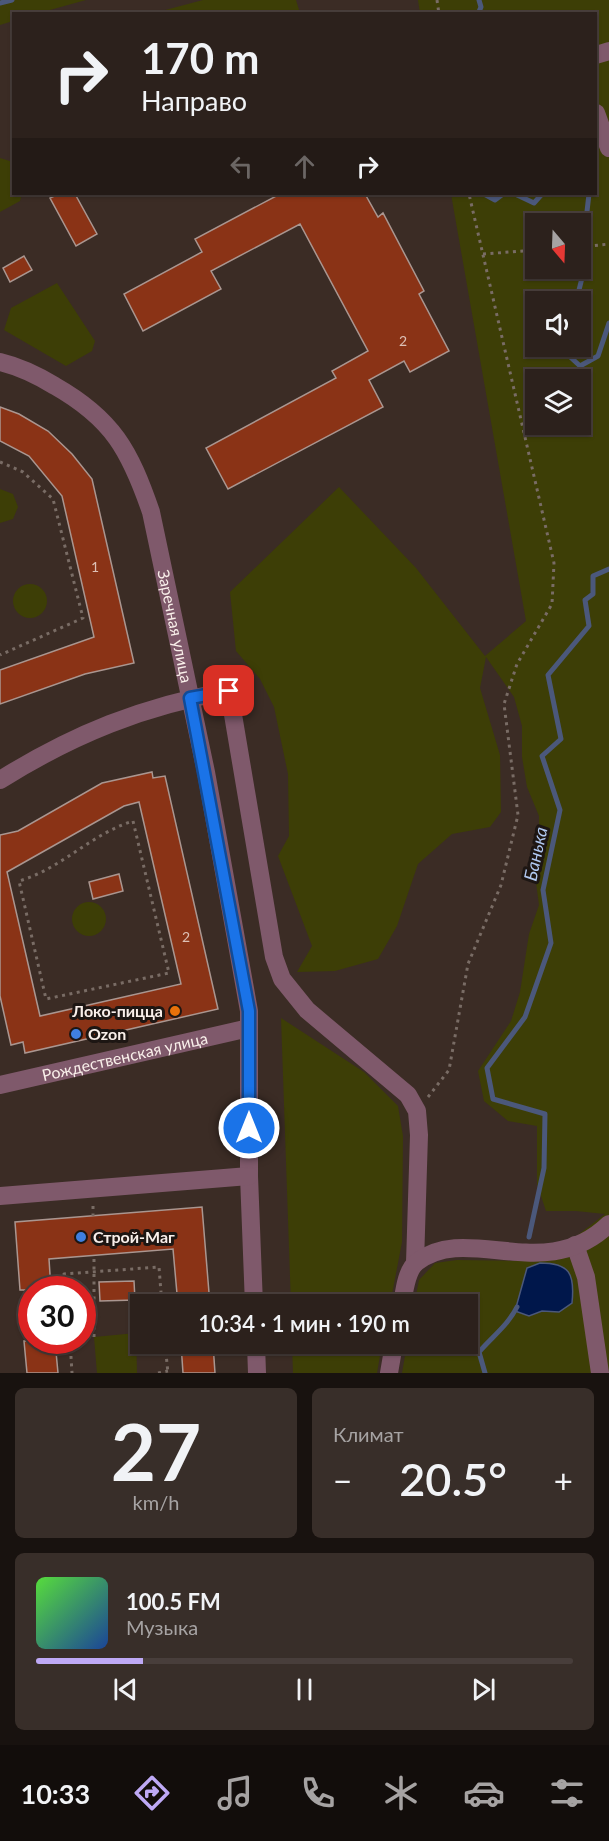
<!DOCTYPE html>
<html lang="ru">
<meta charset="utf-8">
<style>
body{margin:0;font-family:Lato,sans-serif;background:#382e29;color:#f1f3f6;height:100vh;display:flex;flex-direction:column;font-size:22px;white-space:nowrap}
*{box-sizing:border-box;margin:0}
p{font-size:20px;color:#a6a3a3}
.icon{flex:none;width:33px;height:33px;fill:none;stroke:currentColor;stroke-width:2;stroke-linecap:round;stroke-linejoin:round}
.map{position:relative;height:1373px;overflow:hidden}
.details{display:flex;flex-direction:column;gap:15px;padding:15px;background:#18120f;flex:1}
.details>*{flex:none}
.hud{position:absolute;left:12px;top:12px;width:585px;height:183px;border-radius:0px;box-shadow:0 2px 4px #0004,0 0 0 2px #483e3b;background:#2c211c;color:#f1f3f6;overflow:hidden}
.needle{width:39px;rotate:161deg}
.controls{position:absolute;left:525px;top:213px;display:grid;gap:12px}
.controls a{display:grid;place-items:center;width:66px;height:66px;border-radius:0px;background:#2c211c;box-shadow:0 2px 4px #0004,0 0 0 2px #483e3b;font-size:30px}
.speed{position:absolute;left:18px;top:1276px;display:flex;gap:12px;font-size:30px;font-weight:700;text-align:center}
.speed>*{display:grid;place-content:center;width:78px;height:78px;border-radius:50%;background:#2c211c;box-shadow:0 2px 4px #0004,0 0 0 2px #483e3b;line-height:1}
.speed .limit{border:9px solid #d22;background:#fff;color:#111}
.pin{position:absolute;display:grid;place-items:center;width:51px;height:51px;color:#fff;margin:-26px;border-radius:12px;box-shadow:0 3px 9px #0006}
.me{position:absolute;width:66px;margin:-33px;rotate:0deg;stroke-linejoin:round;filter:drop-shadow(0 0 4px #0008)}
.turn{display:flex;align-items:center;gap:21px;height:126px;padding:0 30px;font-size:27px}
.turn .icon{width:78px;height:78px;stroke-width:2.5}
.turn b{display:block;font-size:42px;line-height:51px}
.lanes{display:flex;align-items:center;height:57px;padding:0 30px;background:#0003;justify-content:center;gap:30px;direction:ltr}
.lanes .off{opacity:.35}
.big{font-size:45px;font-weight:600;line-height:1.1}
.details .widget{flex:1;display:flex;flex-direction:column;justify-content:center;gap:9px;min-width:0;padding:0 21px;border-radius:9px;background:#382e29}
.details .dial{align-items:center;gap:0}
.dial b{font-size:78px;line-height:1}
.song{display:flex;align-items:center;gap:18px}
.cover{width:72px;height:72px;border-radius:9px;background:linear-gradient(135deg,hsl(110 70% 55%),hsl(220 70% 35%))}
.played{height:6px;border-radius:3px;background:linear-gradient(90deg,#bea9f5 20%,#483e3b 20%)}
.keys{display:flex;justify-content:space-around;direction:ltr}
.heat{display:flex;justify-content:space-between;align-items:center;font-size:33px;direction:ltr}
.details .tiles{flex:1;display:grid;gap:15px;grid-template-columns:1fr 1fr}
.widget:last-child{grid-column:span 2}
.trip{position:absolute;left:130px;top:1294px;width:348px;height:60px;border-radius:0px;background:#2c211c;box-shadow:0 2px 4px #0004,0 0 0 2px #483e3b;font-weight:600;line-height:60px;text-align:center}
.tab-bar{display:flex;height:96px;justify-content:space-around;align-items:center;background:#120d0b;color:#a6a3a3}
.tab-bar .icon{width:42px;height:42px}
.tab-bar .selected{color:#bea9f5}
.tab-bar b{font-size:27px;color:#f1f3f6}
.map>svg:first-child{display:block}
.green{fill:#3d3e06;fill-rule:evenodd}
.water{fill:#00174b;stroke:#4b587b;stroke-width:1.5}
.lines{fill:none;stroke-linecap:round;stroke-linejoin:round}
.stream{stroke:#4b587b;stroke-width:5}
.building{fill:#8a3316;stroke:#aa9690;stroke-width:1.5;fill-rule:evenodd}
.path{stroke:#796c65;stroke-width:3;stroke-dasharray:3 4.5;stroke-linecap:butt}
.minor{stroke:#7f596b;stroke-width:18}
.route-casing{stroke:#114b97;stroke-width:15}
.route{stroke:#1a73e8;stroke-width:10}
.food-dot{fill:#e8710a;stroke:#1d1613;stroke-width:2}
.shop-dot{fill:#3f7fe0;stroke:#1d1613;stroke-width:2}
.labels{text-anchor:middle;stroke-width:6;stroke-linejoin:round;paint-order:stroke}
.number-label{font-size:14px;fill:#ddc0b5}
.street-label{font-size:16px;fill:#f9efea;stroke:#1d1613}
.poi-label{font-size:16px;font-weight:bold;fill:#f9efea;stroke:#1d1613;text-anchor:start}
.water-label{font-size:18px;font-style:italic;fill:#b0c8f0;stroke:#1d1613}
</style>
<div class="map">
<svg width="609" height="1373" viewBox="0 0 609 1373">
<rect width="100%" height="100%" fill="#3b2c25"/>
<path class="green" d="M 0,0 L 86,0 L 39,13 L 14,14 L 13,21 L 0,25 Z
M 203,0 L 296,0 L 300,13 L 154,13 Z
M 418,0 L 609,0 L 609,1373 L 402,1373 L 407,1344 L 468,1344 L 468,1305 L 414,1305 L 419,1280 L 435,1263 L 457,1260 L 534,1261 L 571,1257 L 565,1245 L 605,1214 L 576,1211 L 546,1211 L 537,1184 L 537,1126 L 508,1121 L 484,1101 L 478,1071 L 511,1021 L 520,992 L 529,934 L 539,905 L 535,875 L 539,845 L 539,816 L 527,787 L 522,757 L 522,726 L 514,697 L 486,657 L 480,688 L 500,755 L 501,812 L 490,827 L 452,834 L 418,864 L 397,926 L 378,959 L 335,971 L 297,972 L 312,946 L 278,856 L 289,836 L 288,774 L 274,707 L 260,679 L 236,651 L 230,592 L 339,487 L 416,568 L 485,656 L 526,621 L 451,194 L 596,194 L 596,14 L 420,13 ZM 536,224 L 580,224 L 580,268 L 536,268 ZM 536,302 L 580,302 L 580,346 L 536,346 ZM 536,380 L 580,380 L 580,424 L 536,424 Z
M 0,158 L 13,162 L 14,194 L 22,194 L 20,201 L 0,212 Z
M 57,283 L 95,341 L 92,351 L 66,366 L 4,330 L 11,308 Z
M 0,489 L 13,494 L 18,507 L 13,519 L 0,523 Z
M13 601a17 17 0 1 1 34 0a17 17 0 1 1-34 0Z
M72 919a17 17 0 1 1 34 0a17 17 0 1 1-34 0Z
M 281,1018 L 364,1072 L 398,1106 L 403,1136 L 402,1242 L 390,1305 L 291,1305 Z
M 136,1333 L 137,1373 L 97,1373 L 94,1337 Z
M 292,1344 L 382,1344 L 377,1373 L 293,1373 Z"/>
<path class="water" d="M 540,1263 C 570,1263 575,1274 572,1303 L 559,1312 L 542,1311 L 529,1316 L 515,1311 L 527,1268 Z"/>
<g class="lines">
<path class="stream" d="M 0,3 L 12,0
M 478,14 L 481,7 L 479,0
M 484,194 L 495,200 L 503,194
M 515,194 L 534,203 L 542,194
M 576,302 L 587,258 L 583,246 L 589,194
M 566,346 L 565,352 L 580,366 L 598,356 L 609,323
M 529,1237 L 544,1168 L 545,1114 L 493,1099 L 487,1068 L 525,1017 L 551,943 L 543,890 L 560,810 L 542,756 L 561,739 L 548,675 L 589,626 L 585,600 L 593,594 L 593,576 L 609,569
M 485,1373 L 479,1352 C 493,1336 508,1325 517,1307"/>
</g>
<path class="building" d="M 59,194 L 75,194 L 97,234 L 76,246 L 50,198 Z
M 280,194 L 365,194 L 378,217 L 383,213 L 424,291 L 419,294 L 449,351 L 410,372 L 404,361 L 369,380 L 383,407 L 228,489 L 206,448 L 336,378 L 332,371 L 368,351 L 300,224 L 211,271 L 221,289 L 143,331 L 124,294 L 202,252 L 195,239 Z
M 24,256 L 32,270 L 10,282 L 3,268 Z
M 0,407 L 19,414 L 48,431 L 72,454 L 92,479 L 134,663 L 85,674 L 0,704 L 0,670 L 94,637 L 62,496 L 29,456 L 0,441 Z
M 152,772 L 153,778 L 165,776 L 218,1009 L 25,1053 L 23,1042 L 11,1045 L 0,996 L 0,835 L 18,831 L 102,783 ZM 139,802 L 181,984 L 40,1016 L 7,872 L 124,806 Z
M 119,874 L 123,891 L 93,899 L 89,882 Z
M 202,1207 L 210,1305 L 178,1305 L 173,1249 L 49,1259 L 51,1290 L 20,1290 L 15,1222 Z
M 134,1281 L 135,1300 L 100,1301 L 99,1282 Z
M 24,1341 L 55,1341 L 58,1373 L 27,1373 Z
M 181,1344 L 213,1344 L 215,1373 L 183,1373 Z"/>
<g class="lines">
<path class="path" d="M 437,0 L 439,14
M 580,247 L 609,244
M 483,254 L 536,250
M 0,462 L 23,472 L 53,499 L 83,618 L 0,655
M 133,821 L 169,973 L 46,999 L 19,881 C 61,869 91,834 133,821 Z
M 428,1097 L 449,1070 L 468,964 L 501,885 L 518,815 L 504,704 L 517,664 L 552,604 L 554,563 L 469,194
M 93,1206 L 93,1216
M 66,1290 L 64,1274 L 159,1267 L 162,1305
M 94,1337 L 94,1255
M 70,1341 L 72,1373
M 165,1344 L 168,1373
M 158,1373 L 168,1371"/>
<g class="minor">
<path d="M 596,55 L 609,51"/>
<path d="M 596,113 L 609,148"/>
<path id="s1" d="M 0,362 C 21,367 37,375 55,386 C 113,419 130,451 151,512 L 206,772 L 249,1011 L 249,1176 L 254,1305"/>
<path d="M 0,780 C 74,734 143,706 229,691 L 274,957 L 282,979 L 307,1010 L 408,1095 L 417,1111 L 419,1135 L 415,1263"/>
<path id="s2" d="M 0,1085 L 249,1028"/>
<path d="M 0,1196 L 249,1176"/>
<path d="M 575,1245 L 586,1277 L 600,1373"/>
<path d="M 402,1305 C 404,1293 406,1270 417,1262 C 468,1222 545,1286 609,1224"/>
<path d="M 256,1344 L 257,1373"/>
<path d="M 389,1373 L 394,1344"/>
</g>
</g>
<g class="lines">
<defs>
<path id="route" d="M 229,691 L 190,698 L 249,1011 L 249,1128"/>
</defs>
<use href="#route" class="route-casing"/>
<use href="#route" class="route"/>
</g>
<circle class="food-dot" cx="175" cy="1011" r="6"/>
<g class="shop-dot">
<circle cx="76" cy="1034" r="6"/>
<circle cx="81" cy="1237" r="6"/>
</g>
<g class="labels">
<g class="number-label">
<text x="403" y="346">2</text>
<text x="95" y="572">1</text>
<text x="186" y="942">2</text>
</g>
<g class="street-label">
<text dy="6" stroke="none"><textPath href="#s1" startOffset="340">Заречная улица</textPath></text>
<text dy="6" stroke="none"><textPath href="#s2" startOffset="128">Рождественская улица</textPath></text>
</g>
<g class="poi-label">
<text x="163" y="1017" text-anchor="end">Локо-пицца</text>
<text x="88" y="1040">Ozon</text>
<text x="93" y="1243">Строй-Маг</text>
</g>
<g class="water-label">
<text transform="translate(536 854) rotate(-78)" y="6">Банька</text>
</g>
</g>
</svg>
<div class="controls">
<a><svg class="needle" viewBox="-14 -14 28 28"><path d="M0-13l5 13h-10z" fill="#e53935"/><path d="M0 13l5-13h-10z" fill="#a6a3a3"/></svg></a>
<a><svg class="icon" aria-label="sound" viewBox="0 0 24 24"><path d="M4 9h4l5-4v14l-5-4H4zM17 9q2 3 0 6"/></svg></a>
<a><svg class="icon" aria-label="layers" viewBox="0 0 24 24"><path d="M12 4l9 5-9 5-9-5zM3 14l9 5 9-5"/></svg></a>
</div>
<div class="speed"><div class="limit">30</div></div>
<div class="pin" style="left:229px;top:691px;background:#d93025"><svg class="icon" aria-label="arrive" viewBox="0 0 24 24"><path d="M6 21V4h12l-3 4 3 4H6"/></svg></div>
<svg class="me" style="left:249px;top:1128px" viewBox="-20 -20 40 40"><circle r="17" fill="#1a73e8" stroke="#fff" stroke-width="3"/><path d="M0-11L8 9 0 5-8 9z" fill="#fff"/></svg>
<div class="trip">10:34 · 1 мин · 190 m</div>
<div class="hud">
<div class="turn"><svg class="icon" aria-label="right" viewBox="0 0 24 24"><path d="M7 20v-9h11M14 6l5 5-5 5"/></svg><div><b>170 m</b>Направо</div></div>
<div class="lanes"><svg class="icon off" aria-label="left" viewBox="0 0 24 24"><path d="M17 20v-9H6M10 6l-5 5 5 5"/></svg><svg class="icon off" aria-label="ahead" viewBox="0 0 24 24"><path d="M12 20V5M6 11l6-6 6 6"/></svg><svg class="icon" aria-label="right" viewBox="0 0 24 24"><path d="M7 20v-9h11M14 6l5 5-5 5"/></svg></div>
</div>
</div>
<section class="details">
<div class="tiles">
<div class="widget dial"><b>27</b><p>km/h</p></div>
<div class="widget"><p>Климат</p>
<div class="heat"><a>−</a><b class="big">20.5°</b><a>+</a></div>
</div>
<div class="widget">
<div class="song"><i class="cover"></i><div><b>100.5 FM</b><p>Музыка</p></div></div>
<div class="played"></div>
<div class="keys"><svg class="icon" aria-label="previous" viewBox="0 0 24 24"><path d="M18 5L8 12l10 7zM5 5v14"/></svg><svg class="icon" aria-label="pause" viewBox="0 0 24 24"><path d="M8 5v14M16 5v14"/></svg><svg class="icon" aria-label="next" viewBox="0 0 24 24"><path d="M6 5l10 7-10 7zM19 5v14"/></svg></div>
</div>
</div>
</section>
<nav class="tab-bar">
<b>10:33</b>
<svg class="icon selected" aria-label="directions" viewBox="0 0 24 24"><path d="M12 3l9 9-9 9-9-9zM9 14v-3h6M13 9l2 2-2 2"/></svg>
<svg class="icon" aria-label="music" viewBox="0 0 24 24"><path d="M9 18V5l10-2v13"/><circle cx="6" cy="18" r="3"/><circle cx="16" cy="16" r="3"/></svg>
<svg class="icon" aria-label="phone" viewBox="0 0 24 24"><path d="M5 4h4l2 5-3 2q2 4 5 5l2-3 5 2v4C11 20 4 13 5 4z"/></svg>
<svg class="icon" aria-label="climate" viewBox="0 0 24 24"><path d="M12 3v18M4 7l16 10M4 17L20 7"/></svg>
<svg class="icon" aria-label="car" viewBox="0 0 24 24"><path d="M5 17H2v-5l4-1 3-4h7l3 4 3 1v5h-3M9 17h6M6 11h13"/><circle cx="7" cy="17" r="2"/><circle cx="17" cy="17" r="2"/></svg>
<svg class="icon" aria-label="filters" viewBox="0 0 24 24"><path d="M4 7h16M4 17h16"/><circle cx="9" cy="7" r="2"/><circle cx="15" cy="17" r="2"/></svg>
</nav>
